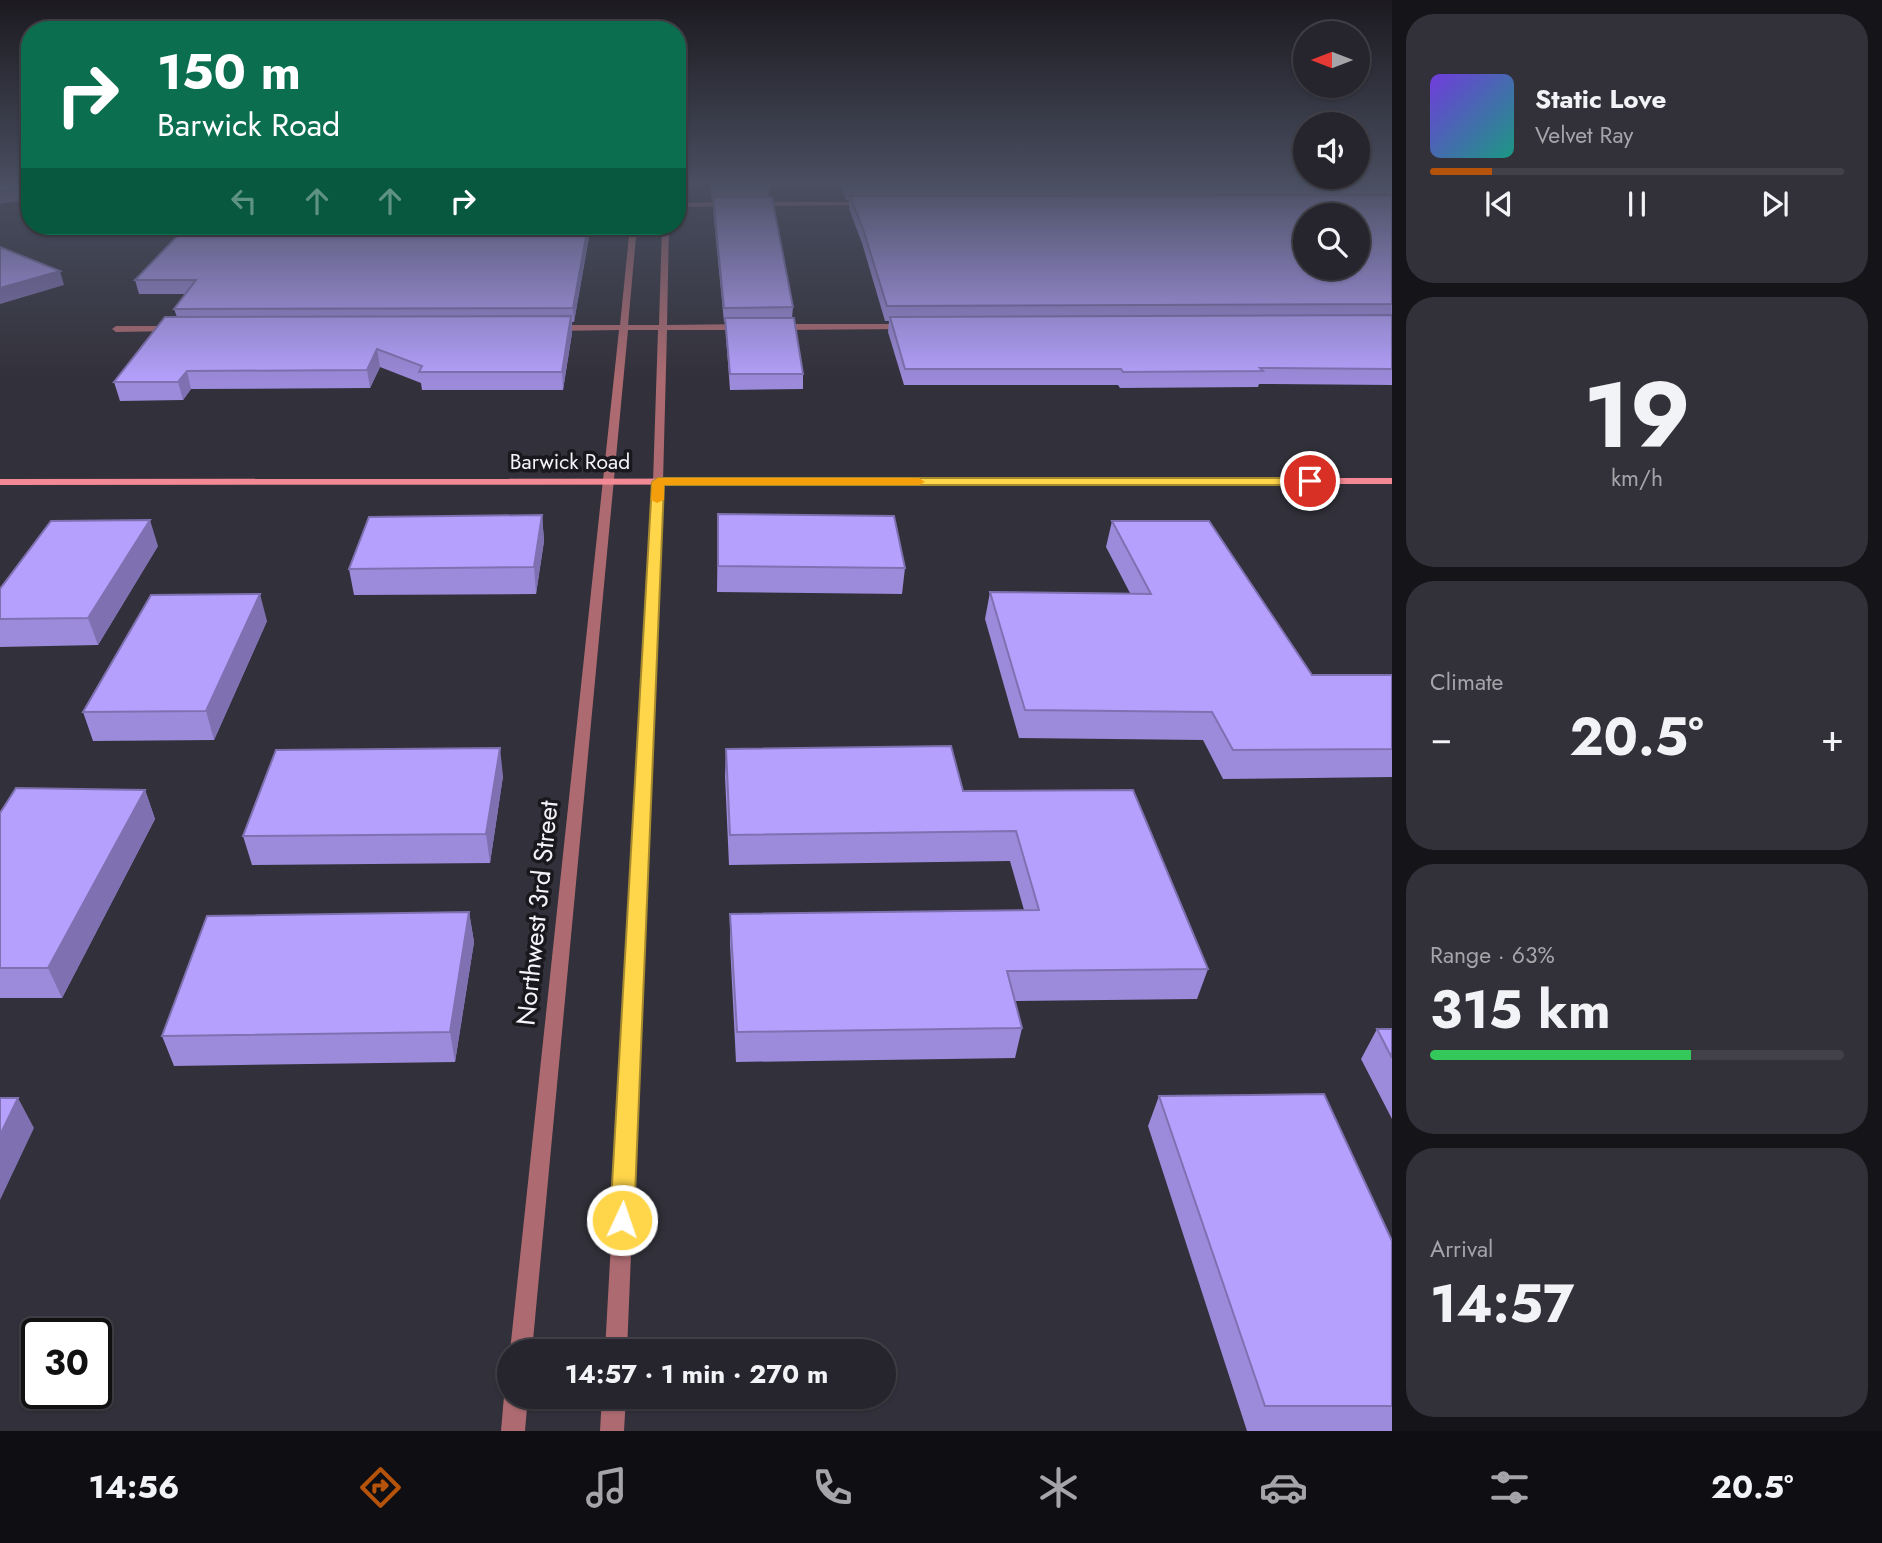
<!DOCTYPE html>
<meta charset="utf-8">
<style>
body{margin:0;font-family:Jost,sans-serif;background:#323038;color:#f1f3f6;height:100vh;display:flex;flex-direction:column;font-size:26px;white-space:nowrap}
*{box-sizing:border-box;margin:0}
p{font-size:23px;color:#a4a4a9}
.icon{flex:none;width:38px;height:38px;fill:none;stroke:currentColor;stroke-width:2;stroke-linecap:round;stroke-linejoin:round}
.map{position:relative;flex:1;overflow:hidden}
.details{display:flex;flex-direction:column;gap:14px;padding:14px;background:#151418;width:490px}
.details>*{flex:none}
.top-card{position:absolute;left:21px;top:21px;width:665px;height:214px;border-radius:28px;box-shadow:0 2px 5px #0004,0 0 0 2px #424148;background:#0b6e4f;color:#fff;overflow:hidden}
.needle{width:46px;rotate:270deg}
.controls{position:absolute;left:1293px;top:21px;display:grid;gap:14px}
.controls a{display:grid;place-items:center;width:77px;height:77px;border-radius:50%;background:#26242c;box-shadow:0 2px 5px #0004,0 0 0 2px #424148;font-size:35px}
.speed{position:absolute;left:21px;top:1318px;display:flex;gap:14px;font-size:35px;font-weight:700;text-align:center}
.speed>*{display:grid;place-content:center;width:91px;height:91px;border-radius:50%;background:#26242c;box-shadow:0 2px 5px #0004,0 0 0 2px #424148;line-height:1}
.speed .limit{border:4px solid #111;border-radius:10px;background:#fff;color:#111}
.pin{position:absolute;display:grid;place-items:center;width:60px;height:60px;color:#fff;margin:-30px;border:4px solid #fff;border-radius:50%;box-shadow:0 2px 7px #0007}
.me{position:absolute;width:77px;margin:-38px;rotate:3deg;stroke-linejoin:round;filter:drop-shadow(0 0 5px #0008)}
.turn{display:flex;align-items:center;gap:24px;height:147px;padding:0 21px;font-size:32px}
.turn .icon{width:91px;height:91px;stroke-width:2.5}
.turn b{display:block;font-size:49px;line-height:60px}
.lanes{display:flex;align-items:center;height:66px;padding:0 21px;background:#0003;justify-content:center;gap:35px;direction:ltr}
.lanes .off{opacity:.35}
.big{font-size:52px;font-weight:700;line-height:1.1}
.details .card{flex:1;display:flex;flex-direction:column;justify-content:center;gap:10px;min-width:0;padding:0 24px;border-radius:28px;background:#323038}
.details .dial{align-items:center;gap:0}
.dial b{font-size:91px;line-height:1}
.song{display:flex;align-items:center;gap:21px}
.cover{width:84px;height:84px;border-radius:10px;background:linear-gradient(135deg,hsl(260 70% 55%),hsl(170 70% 35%))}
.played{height:7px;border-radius:4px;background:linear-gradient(90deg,#b45309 15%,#424148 15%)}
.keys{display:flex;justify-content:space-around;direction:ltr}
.heat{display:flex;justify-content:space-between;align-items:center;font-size:38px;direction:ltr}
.charge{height:10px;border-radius:5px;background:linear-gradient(90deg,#34c759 63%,#424148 0)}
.trip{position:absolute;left:497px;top:1339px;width:399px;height:70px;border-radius:35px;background:#26242c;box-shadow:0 2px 5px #0004,0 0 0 2px #424148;font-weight:700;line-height:70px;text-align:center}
.tabs{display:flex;height:112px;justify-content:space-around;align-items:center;background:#0f0e12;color:#a4a4a9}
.tabs .icon{width:49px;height:49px}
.tabs .current{color:#b45309}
.tabs b{font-size:32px;color:#f1f3f6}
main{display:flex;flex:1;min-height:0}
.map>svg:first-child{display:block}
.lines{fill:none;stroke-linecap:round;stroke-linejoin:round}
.street{fill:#ad6b71;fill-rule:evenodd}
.secondary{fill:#f38994;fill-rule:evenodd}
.wall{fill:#9c8ada}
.shaded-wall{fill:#7f71b1}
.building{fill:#b5a1fd;stroke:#7f71b1;stroke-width:2;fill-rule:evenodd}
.route{fill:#ffd54a;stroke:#a68a30;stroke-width:2}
.slow{fill:#f59e0b}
.labels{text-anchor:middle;stroke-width:7;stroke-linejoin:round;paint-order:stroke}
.far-street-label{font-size:21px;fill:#f4f3fa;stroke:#19191d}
.street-label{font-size:26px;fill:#f4f3fa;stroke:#19191d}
</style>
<main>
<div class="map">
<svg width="1392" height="1431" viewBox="0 0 1392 1431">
<rect width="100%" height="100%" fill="#32303a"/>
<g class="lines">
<path class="street" d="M 866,202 L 868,205 L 756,206 L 753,204 L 756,202 Z
M 677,203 L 733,202 L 736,204 L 733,206 L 677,207 Z
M 630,226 L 637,226 L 628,325 L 659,325 L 662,226 L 669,226 L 667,325 L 744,324 L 748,327 L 744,330 L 667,330 L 663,482 L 627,1351 L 605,1351 L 653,482 L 658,330 L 628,330 L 532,1351 L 510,1351 L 619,330 L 554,331 L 550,328 L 554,325 L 620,325 Z
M 905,324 L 908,325 L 908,329 L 778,330 L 774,327 L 778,324 Z
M 174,326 L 177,327 L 177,331 L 116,332 L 112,329 L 116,326 Z
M 509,1387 L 509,1396 L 528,1396 L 525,1431 L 501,1431 L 504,1396 Z
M 602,1396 L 626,1396 L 624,1431 L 600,1431 Z"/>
<path class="secondary" d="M 1392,478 L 1392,484 L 0,485 L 0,479 Z"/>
</g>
<path class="wall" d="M 710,182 L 1392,182 L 1392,385 L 1259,384 L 1258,387 L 1120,388 L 1118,385 L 904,385 L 888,332 L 889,321 L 885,321 L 862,243 L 849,209 L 849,200 L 846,200 L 841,187 L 769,187 L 769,197 L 793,307 L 792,318 L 803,374 L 803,389 L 730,390 L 725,322 L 724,322 L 713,210 L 713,200 L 712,200 Z
M 591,226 L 574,322 L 572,322 L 572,333 L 563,390 L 422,390 L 421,383 L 380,367 L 370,388 L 191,389 L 183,400 L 120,401 L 114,382 L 177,317 L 174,309 L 186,294 L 139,294 L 135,280 Z
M 718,514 L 905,568 L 902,594 L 717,592 Z
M 542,515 L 544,541 L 536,594 L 354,595 L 349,569 Z
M 1112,521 L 1312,675 L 1392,675 L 1392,777 L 1223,779 L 1203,740 L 1019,738 L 985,619 L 990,592 L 1130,593 L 1106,547 Z
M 158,546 L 98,645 L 0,647 L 0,589 Z
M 267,621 L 214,740 L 93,741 L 83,712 Z
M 726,749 L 963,791 L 1208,969 L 1197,999 L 1015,1001 L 1022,1028 L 1015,1058 L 736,1062 L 730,944 L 730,914 L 1024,910 L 1010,861 L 729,865 L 725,777 Z
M 503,776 L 490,863 L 252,865 L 243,836 Z
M 145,790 L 155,819 L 62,998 L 0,998 L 0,813 Z
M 469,912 L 474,942 L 455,1062 L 174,1066 L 162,1036 Z
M 1377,1029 L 1392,1029 L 1392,1119 L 1361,1059 Z
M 1159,1096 L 1392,1241 L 1392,1431 L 1247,1431 L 1148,1126 Z"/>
<path class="shaded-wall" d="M 30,187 L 30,199 L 0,204 L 0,191 Z
M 588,226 L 591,226 L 574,322 L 573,308 Z
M 60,271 L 64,285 L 0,304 L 0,288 Z
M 571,316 L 572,333 L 563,390 L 562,372 Z
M 377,349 L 380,367 L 370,388 L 367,370 Z
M 187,371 L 191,389 L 183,400 L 178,382 Z
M 542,515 L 544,541 L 536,594 L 534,567 Z
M 150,520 L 158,546 L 98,645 L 88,618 Z
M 260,594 L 267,621 L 214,740 L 206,711 Z
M 500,748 L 503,776 L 490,863 L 486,834 Z
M 145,790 L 155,819 L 62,998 L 48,968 Z
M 469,912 L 474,942 L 455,1062 L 450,1032 Z
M 18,1098 L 34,1128 L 0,1200 L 0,1135 Z"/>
<path class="building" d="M 0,182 L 30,182 L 30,187 L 0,191 Z
M 711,182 L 768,182 L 770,187 L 712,187 Z
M 844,182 L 1392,182 L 1392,186 L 846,187 Z
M 1392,195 L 1392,304 L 887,306 L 863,229 L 850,196 ZM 1306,215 L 1358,215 L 1358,268 L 1306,268 Z
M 713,197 L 772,197 L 793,307 L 724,308 Z
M 187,226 L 588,226 L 573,308 L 174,309 L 196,280 L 135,280 Z
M 0,247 L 60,271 L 0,288 Z
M 1392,315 L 1392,369 L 1260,368 L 1263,371 L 1123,372 L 1121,369 L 905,369 L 890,317 Z
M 571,316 L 562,372 L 419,372 L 422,366 L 377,349 L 367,370 L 187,371 L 178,382 L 114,382 L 165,317 Z
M 725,318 L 794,318 L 803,374 L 730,374 Z
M 718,514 L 894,516 L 905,568 L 718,566 Z
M 542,515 L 534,567 L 349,569 L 369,517 Z
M 150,520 L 88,618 L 0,619 L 0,589 L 51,521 Z
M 1112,521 L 1209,521 L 1312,675 L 1392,675 L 1392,749 L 1233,750 L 1212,712 L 1025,710 L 990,592 L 1151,594 Z
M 260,594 L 206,711 L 83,712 L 151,595 Z
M 951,746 L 963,791 L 1133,790 L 1208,969 L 1007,971 L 1022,1028 L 737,1032 L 730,914 L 1039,910 L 1016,831 L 730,835 L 726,749 Z
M 500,748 L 486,834 L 243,836 L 276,750 Z
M 16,788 L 145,790 L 48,968 L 0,968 L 0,813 Z
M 469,912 L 450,1032 L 162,1036 L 207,916 Z
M 1377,1029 L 1392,1029 L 1392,1058 Z
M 1324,1094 L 1392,1241 L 1392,1406 L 1265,1406 L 1159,1096 Z
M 0,1098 L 18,1098 L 0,1135 Z"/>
<linearGradient id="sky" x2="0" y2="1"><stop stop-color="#1c1a20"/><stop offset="0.48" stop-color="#494e60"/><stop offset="1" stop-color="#494e60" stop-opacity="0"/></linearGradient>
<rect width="1392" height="382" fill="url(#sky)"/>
<path class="route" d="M 658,478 L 1310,478 L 1317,481 L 1310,485 L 664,485 L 634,1220 L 631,1228 L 622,1231 L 614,1228 L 610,1220 L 652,482 Z"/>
<path class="slow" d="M 658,478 L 919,478 L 925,482 L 919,485 L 664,485 L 664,500 L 657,503 L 651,500 L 652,482 Z"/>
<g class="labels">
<g class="far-street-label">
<text x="570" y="469">Barwick Road</text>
</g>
<g class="street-label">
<text transform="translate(537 913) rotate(-84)" y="9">Northwest 3rd Street</text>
</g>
</g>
</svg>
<div class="controls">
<a><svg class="needle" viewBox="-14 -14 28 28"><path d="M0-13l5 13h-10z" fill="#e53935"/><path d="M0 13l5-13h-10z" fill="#a4a4a9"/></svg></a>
<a><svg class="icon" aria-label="sound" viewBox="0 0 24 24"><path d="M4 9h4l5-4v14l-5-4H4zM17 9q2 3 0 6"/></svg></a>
<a><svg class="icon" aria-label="search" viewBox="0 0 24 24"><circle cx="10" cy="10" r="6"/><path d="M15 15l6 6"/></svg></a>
</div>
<div class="speed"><div class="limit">30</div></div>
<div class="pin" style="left:1310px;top:481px;background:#d93025"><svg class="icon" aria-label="arrive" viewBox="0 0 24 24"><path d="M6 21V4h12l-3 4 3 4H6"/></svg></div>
<svg class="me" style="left:622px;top:1220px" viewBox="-20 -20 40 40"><circle r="17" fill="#ffd54a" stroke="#fff" stroke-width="3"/><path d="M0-11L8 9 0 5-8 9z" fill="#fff"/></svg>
<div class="trip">14:57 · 1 min · 270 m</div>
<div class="top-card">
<div class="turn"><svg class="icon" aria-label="right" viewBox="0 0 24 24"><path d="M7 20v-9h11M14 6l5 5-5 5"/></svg><div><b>150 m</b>Barwick Road</div></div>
<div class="lanes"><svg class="icon off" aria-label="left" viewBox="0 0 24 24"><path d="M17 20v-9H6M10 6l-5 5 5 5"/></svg><svg class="icon off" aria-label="ahead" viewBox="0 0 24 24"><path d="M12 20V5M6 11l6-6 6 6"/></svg><svg class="icon off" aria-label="ahead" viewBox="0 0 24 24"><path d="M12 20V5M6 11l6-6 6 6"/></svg><svg class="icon" aria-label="right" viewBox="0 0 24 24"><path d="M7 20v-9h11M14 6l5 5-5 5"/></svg></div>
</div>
</div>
<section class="details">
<div class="card">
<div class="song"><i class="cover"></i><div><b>Static Love</b><p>Velvet Ray</p></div></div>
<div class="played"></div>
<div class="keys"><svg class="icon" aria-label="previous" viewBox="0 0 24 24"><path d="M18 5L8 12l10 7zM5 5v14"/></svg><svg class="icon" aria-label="pause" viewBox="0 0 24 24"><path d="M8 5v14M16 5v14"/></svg><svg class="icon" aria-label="next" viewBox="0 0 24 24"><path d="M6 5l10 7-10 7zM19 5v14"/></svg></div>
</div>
<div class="card dial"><b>19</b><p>km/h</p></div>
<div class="card"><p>Climate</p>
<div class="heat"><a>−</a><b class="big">20.5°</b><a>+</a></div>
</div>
<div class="card"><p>Range · 63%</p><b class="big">315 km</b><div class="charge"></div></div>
<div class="card"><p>Arrival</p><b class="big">14:57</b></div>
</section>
</main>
<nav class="tabs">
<b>14:56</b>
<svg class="icon current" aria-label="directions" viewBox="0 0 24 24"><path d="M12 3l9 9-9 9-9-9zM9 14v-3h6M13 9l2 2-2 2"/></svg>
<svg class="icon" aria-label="music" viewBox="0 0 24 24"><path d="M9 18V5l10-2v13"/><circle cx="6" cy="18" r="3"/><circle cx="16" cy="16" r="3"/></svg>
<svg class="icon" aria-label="phone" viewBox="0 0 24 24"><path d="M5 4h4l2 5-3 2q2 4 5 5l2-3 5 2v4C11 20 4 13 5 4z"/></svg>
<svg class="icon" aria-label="climate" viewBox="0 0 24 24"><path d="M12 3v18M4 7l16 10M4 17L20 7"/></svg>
<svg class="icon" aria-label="car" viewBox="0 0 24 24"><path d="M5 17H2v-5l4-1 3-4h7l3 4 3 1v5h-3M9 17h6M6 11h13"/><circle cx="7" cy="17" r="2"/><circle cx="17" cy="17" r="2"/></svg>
<svg class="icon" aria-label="filters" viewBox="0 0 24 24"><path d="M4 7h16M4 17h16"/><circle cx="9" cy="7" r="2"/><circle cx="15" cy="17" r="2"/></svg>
<b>20.5°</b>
</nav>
